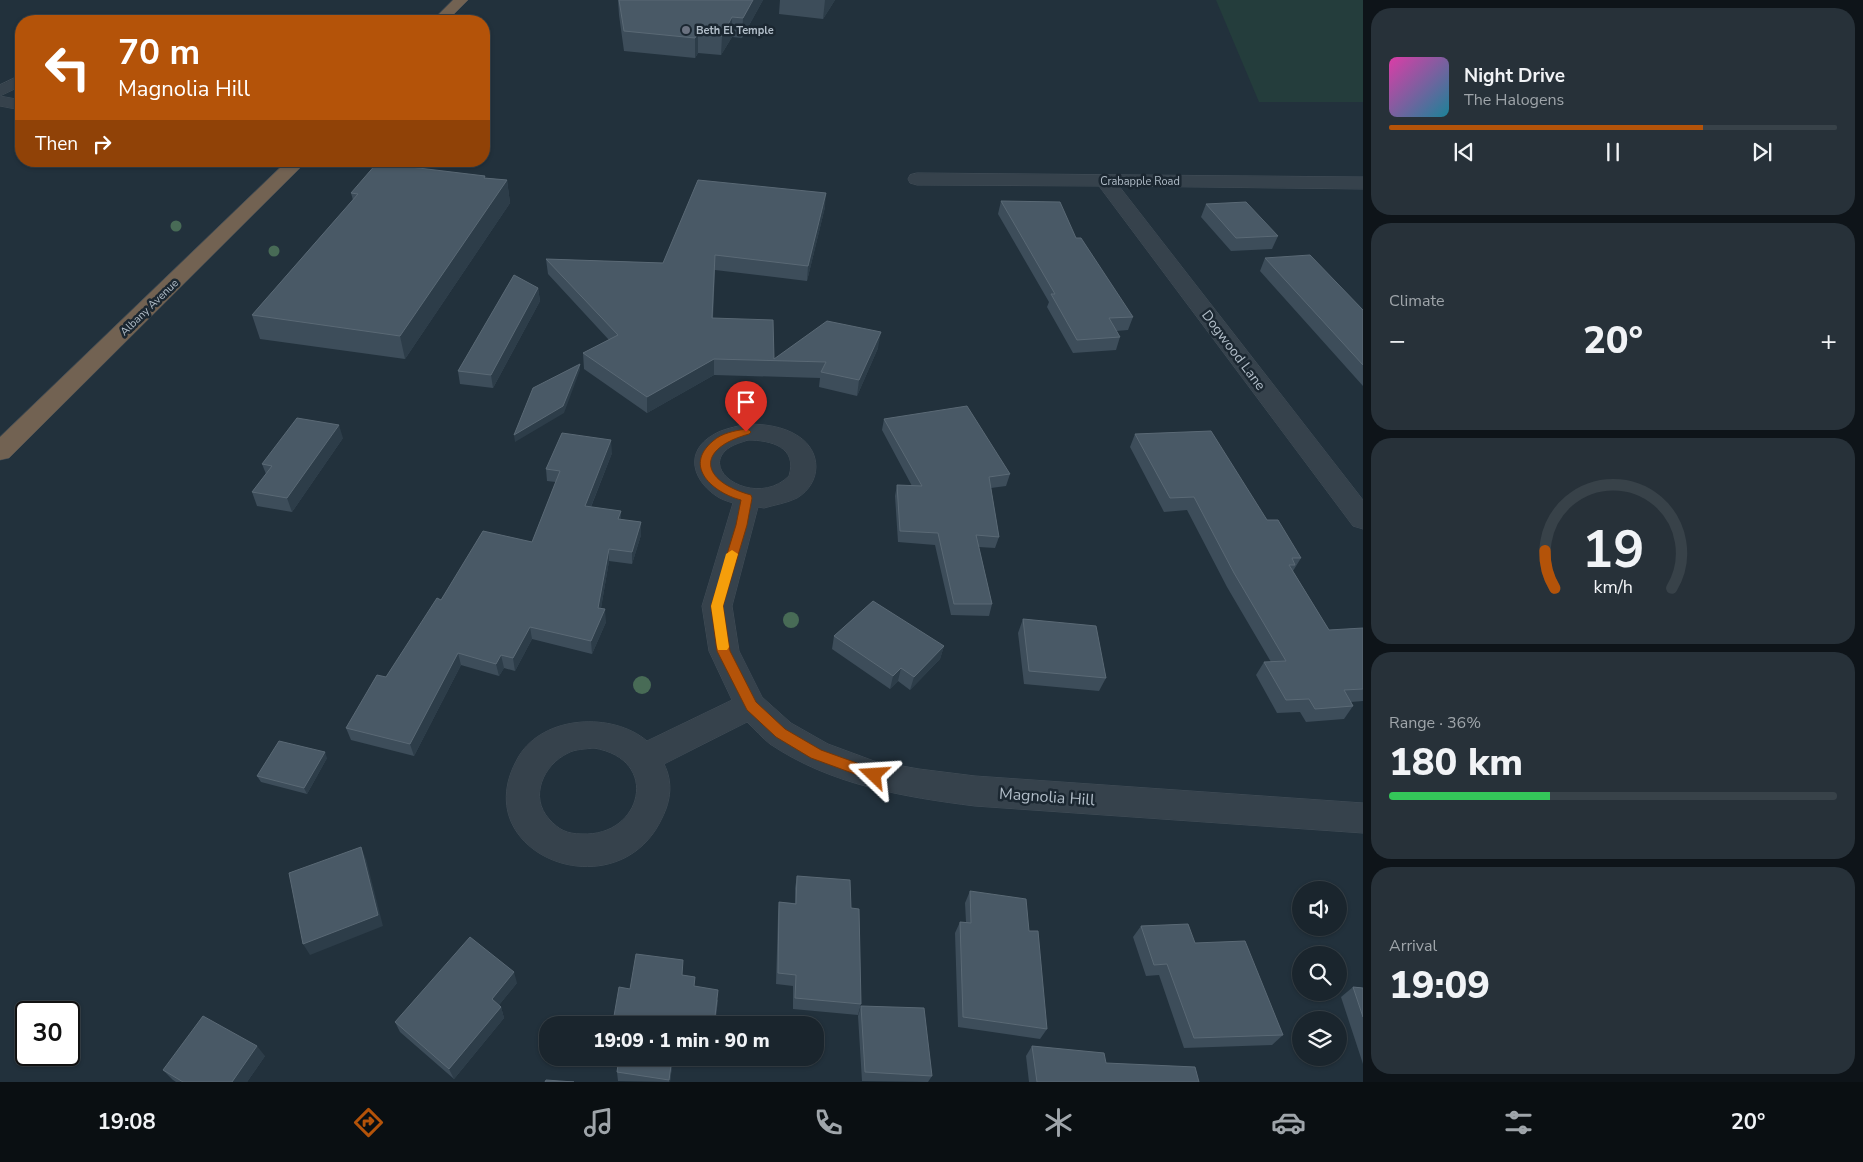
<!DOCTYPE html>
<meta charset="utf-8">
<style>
body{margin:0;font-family:"Nunito Sans",sans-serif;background:#273139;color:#f1f3f6;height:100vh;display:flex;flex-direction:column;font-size:19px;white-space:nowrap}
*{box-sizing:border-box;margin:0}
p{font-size:16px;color:#9fa5aa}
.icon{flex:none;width:28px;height:28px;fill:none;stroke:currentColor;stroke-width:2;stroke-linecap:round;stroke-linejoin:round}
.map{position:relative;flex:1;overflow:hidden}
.sheet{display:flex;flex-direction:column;gap:8px;padding:8px;background:#0e1419;width:500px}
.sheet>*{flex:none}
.hud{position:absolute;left:15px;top:15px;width:475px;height:152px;border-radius:20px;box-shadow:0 1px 4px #0004,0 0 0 1px #384249;background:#b45309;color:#fff;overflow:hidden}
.fabs{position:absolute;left:1292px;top:881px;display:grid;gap:10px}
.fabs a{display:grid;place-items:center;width:55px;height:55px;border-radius:50%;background:#1a252d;box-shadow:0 1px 4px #0004,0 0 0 1px #384249;font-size:25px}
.speed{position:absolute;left:15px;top:1001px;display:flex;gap:10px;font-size:25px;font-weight:700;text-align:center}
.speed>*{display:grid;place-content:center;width:65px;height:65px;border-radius:50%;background:#1a252d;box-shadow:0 1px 4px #0004,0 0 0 1px #384249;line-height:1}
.speed .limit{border:2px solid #111;border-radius:8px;background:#fff;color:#111}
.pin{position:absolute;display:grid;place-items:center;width:42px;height:42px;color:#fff;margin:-51px -21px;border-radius:50% 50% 50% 0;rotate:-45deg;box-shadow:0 0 5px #0007}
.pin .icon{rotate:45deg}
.me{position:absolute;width:55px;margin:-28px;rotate:290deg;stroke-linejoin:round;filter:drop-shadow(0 0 4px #0008)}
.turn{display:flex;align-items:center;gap:18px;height:105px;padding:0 20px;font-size:22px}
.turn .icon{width:65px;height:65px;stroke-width:2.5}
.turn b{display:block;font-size:35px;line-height:42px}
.then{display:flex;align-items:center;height:48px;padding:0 20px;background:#0003;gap:10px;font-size:19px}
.big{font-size:38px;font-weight:800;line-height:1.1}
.sheet .widget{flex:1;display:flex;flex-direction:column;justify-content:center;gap:8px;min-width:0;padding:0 18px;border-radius:20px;background:#273139}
.sheet .dial{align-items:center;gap:0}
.dial svg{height:130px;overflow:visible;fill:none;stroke:#384249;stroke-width:7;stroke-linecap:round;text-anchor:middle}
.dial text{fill:#f1f3f6;stroke:none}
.song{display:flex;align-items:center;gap:15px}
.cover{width:60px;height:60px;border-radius:8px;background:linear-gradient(135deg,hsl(320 70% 55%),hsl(190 70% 35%))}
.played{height:5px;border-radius:2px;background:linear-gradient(90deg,#b45309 70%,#384249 70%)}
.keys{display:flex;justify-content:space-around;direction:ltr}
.heat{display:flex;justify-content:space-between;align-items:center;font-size:28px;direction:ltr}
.charge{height:8px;border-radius:4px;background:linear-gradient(90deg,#34c759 36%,#384249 0)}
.trip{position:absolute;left:539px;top:1016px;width:285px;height:50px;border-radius:20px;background:#1a252d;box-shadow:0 1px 4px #0004,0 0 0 1px #384249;font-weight:800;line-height:50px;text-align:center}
.tabs{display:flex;height:80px;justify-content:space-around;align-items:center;background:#0a0f12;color:#9fa5aa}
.tabs .icon{width:35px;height:35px}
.tabs .on{color:#b45309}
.tabs b{font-size:22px;color:#f1f3f6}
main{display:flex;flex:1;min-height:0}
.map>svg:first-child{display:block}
.green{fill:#243d3c}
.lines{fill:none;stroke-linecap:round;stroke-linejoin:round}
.minor-casing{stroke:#424e58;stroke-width:1}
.highway-casing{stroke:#414d57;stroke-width:1}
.minor{fill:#36424c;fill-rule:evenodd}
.highway{fill:#726252;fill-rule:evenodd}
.tree{fill:#486b56}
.wall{fill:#3d4d5a}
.shaded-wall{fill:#2d3d49}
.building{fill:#495966;stroke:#5a6975}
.route{fill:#b45309;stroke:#753606}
.slow{fill:#f59e0b}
.worship-dot{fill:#6b7280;stroke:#1b2731;stroke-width:2}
.labels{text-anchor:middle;stroke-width:5;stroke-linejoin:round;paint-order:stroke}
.far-poi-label{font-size:11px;font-weight:bold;fill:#b1bdc8;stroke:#1b2731;text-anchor:start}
.far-street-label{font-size:11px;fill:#b1bdc8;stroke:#1b2731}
.street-label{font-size:14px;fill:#b1bdc8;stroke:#1b2731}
.near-street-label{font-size:16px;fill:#b1bdc8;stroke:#1b2731}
</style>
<main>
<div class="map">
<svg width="1363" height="1082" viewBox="0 0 1363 1082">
<rect width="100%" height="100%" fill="#22313c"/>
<path class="green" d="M 1216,0 L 1363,0 L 1363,102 L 1259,102 Z"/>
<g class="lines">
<defs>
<path id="minor" d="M 21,75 L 21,86 L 0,96 L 0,85 Z
M 0,96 L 21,100 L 21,110 L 0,106 Z
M 917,173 L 1363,177 L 1363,189 L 1119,186 L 1363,500 L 1363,529 L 1353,526 L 1099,186 L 917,185 L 910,183 L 908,179 L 910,175 Z
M 746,424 C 763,424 783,426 798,436 C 822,451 822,483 797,498 C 787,503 774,505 764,508 L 758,507 L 732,606 L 739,651 L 762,697 L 791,723 L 828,744 L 874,761 L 919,769 L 975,776 L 1363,803 L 1363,833 L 975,806 C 904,797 831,785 770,744 C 762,738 755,729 747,722 L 664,764 C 673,782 671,800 662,818 C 618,914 461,854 519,756 C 544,715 613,712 647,741 L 732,700 L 709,651 L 702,606 L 733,503 C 727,501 720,499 715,495 C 692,479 685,451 713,435 C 722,429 736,427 746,424 ZM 748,440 C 771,440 798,447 789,476 C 756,509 695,470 730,447 C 735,444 742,442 748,440 ZM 594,748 C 662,759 642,837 582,834 C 567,834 559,830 549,819 C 529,797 543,765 568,753 C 575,749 586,749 594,748 Z"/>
<path id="highway" d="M 453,0 L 468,0 L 447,21 L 432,21 Z
M 287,161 L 307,161 L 9,458 L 0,460 L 0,437 Z"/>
</defs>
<use href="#minor" class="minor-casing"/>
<use href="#highway" class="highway-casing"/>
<use href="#minor" class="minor"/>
<use href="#highway" class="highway"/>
</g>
<g class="tree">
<circle cx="176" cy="226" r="5.5"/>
<circle cx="274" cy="251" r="5.5"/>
<circle cx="791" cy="620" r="8"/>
<circle cx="642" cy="685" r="9"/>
</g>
<path class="wall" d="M 618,0 L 763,0 L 742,38 L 732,37 L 721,55 L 698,53 L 695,58 L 624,51 L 619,15 Z
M 780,0 L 835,0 L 823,19 L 779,14 Z
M 486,178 L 507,180 L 510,203 L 405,359 L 260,339 L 252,315 L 353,200 L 351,193 Z
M 1001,201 L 1076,238 L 1133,317 L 1128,330 L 1116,331 L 1120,337 L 1116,350 L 1073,353 L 1047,307 L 1049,302 L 998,214 Z
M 1206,204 L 1278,236 L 1272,249 L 1231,251 L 1201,217 Z
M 825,207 L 807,281 L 715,270 L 713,318 L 774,359 L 878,348 L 857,396 L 819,387 L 820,378 L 714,375 L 647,413 L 584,369 L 583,353 L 609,340 L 548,274 L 546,259 L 663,263 Z
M 1265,258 L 1363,310 L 1363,386 L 1260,271 Z
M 538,288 L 540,301 L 493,388 L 460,384 L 458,371 Z
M 884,419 L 1010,474 L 1006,486 L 991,488 L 999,537 L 995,548 L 979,547 L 992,604 L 989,616 L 951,615 L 935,545 L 898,542 L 895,496 L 897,485 L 912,486 L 882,430 Z
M 1135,434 L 1267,520 L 1301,558 L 1293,571 L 1329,630 L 1363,628 L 1363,701 L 1351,702 L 1353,706 L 1344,719 L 1306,722 L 1300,712 L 1277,713 L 1256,675 L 1264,662 L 1271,662 L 1227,587 L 1187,510 L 1164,512 L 1130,447 Z
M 343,438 L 292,512 L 257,506 L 252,492 L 266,474 L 262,464 Z
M 612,453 L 591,507 L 621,520 L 641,522 L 641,535 L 632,564 L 609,561 L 601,608 L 606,622 L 592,654 L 532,639 L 515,671 L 504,668 L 499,676 L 461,665 L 414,756 L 351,740 L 346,728 L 386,677 L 441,600 L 532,542 L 556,482 L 547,481 L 546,469 Z
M 1023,619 L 1106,678 L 1099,691 L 1024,684 L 1018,633 Z
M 834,636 L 944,646 L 940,659 L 910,690 L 898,681 L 890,689 L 832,649 Z
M 327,758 L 307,794 L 261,782 L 257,776 Z
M 797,876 L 851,908 L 861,1004 L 858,1015 L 793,1009 L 793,986 L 776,984 L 778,914 L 779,902 L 795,903 L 795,888 Z
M 970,891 L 1047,1029 L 1040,1039 L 958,1027 L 955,933 L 960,922 L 966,922 L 965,903 Z
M 1141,926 L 1195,943 L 1283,1035 L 1272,1045 L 1184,1048 L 1159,975 L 1146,976 L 1133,937 Z
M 682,975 L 695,977 L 694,986 L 718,1000 L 715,1025 L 614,1025 L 613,1022 L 630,989 Z
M 517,983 L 499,1005 L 501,1007 L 504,1018 L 454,1079 L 400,1032 L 395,1022 Z
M 1353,987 L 1363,988 L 1363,1064 L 1341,997 Z
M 861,1006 L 932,1076 L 928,1082 L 862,1081 L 858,1016 Z
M 1032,1046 L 1106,1063 L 1199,1082 L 1029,1082 L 1026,1056 Z
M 265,1056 L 247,1082 L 176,1082 L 173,1080 L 163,1070 Z
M 619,1058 L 711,1058 L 711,1064 L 673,1059 L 670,1082 L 618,1081 L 617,1072 Z"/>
<path class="shaded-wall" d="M 753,0 L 763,0 L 742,38 L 743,18 Z
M 825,0 L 835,0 L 823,19 Z
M 732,17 L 732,37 L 721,55 L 722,36 Z
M 698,33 L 698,53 L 695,58 L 695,38 Z
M 507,180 L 510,203 L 405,359 L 400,336 Z
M 826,193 L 825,207 L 807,281 L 808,266 Z
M 538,288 L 540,301 L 493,388 L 491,375 Z
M 881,332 L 878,348 L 857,396 L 859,380 Z
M 714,359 L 714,375 L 647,413 L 647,397 Z
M 580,364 L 580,370 L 564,413 L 515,442 L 514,435 Z
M 339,425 L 343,438 L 292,512 L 287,498 Z
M 611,440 L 612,453 L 586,519 L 585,506 Z
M 621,511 L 621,523 L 618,519 Z
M 641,522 L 641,535 L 632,564 L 632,552 Z
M 609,549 L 609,561 L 599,620 L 598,608 Z
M 605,609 L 606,622 L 592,654 L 591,641 Z
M 530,627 L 532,639 L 515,671 L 513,658 Z
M 944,646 L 940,659 L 910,690 L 914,677 Z
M 458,653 L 461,665 L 414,756 L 410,744 Z
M 501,655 L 504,668 L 499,676 L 496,664 Z
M 901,668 L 898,681 L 890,689 L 893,676 Z
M 325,752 L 327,758 L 307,794 L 304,788 Z
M 361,847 L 366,859 L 383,926 L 310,955 L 303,944 Z
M 514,972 L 517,983 L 495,1010 L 492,999 Z
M 501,1007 L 504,1018 L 454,1079 L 449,1069 Z
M 257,1046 L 265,1056 L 247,1082 L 232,1082 Z
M 672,1058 L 673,1058 L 670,1082 L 669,1082 Z"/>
<path class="building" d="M 619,0 L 753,0 L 743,18 L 732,17 L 722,36 L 698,33 L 695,38 L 624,31 Z
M 377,163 L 485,176 L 484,178 L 507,180 L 400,336 L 252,315 L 358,194 L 351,193 Z
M 698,180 L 826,193 L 808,266 L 715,255 L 712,318 L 773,320 L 774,359 L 827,321 L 881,332 L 859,380 L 821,372 L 826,362 L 714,359 L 647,397 L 583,353 L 618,335 L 546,259 L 663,263 Z
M 1001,201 L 1060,202 L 1076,238 L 1081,238 L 1133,317 L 1109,318 L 1120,337 L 1077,340 L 1051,294 L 1055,294 Z
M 1246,202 L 1278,236 L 1236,238 L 1206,204 Z
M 1310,255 L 1363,310 L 1363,365 L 1265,258 Z
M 514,275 L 538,288 L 491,375 L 458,371 Z
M 580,364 L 563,406 L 514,435 L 533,388 Z
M 967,406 L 1010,474 L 989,477 L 999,537 L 976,535 L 992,604 L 954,604 L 938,533 L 900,531 L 897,485 L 922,486 L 884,419 Z
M 297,418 L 339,425 L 287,498 L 252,492 L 272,466 L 262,464 Z
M 1211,431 L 1267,520 L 1278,520 L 1301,558 L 1292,558 L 1295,565 L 1289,565 L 1329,630 L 1363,628 L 1363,689 L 1344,690 L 1353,706 L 1315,709 L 1309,699 L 1286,700 L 1264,662 L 1286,661 L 1234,573 L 1194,497 L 1170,498 L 1135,434 Z
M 562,433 L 611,440 L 585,506 L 621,511 L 618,519 L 641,522 L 632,552 L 609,549 L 598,608 L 605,609 L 591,641 L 530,627 L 513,658 L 501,655 L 496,664 L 458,653 L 410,744 L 346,728 L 377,675 L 386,677 L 437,598 L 441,600 L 483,531 L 532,542 L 560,471 L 546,469 Z
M 873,601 L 944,646 L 914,677 L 901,668 L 893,676 L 834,636 Z
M 1023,619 L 1096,626 L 1106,678 L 1029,671 Z
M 279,741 L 325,752 L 304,788 L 257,776 Z
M 361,847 L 378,915 L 303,944 L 289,873 Z
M 797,876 L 850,880 L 851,908 L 859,909 L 861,1004 L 795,998 L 796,975 L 778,973 L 779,902 L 796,904 Z
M 970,891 L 1026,899 L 1029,931 L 1038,931 L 1047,1029 L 963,1017 L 960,922 L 971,923 Z
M 1188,924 L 1195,943 L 1245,941 L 1283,1035 L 1194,1038 L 1167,964 L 1154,965 L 1141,926 Z
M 470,937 L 514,972 L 492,999 L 501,1007 L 449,1069 L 395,1022 Z
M 636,954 L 683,960 L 682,975 L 695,977 L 694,986 L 718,990 L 714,1025 L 625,1025 L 625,1024 L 613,1022 L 619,987 L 630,989 Z
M 1353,987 L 1363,988 L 1363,1017 Z
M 861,1006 L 924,1008 L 932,1076 L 865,1072 Z
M 203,1016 L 257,1046 L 232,1082 L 183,1082 L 163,1070 Z
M 1032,1046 L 1104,1053 L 1106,1063 L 1195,1067 L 1199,1082 L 1037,1082 Z
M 619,1058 L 672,1058 L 669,1080 L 617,1072 Z
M 546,1080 L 574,1082 L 545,1082 Z"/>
<path class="route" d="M 746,429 L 749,430 L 751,432 L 749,434 C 695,449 700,481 751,495 L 752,498 L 747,525 L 723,606 L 730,651 L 756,702 L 785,729 L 821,750 L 879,771 L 881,775 L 879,779 L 874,781 L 811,758 L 776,737 L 747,710 L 717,651 L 711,606 L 736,525 L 741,500 C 714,493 682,467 713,441 C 722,433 734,431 746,429 Z"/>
<path class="slow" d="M 732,550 L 738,554 L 723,606 L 729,647 L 727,650 L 718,650 L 717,647 L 711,606 L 726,554 Z"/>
<circle class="worship-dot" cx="686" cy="30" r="5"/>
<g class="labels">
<g class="far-poi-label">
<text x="696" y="34">Beth El Temple</text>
</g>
<g class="far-street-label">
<text x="1140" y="185">Crabapple Road</text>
<text transform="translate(149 307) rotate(-44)" y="4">Albany Avenue</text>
</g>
<g class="street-label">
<text transform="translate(1234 350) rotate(53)" y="5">Dogwood Lane</text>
</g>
<g class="near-street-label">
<text transform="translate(1047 796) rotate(4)" y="6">Magnolia Hill</text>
</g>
</g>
</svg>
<div class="fabs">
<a><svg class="icon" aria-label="sound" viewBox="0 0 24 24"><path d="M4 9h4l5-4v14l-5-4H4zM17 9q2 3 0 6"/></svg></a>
<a><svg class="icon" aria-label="search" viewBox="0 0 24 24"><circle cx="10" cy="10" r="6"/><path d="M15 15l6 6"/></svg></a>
<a><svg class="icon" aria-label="layers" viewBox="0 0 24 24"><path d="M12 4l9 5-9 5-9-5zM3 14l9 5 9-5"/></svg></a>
</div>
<div class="speed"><div class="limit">30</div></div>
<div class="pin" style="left:746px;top:432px;background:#d93025"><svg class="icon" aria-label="arrive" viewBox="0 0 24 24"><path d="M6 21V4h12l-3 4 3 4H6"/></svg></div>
<svg class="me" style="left:874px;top:775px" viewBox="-20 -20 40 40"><path d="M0-17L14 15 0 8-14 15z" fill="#b45309" stroke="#fff" stroke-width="4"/></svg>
<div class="trip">19:09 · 1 min · 90 m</div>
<div class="hud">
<div class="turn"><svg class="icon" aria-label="left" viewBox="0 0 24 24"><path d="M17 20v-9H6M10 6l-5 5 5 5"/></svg><div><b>70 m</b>Magnolia Hill</div></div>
<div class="then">Then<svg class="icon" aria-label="right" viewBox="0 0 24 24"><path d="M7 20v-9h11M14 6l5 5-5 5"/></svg></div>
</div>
</div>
<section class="sheet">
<div class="widget">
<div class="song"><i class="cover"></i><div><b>Night Drive</b><p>The Halogens</p></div></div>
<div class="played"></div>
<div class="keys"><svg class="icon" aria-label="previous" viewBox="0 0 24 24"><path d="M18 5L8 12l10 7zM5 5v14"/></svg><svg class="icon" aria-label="pause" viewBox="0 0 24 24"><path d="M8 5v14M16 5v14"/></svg><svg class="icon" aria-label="next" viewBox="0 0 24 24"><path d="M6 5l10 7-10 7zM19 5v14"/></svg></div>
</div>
<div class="widget"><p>Climate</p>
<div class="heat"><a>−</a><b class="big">20°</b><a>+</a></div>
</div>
<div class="widget dial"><svg viewBox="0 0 100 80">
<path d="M14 69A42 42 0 1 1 86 69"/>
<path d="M14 69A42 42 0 0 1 8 46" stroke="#b45309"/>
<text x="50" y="56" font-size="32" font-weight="700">19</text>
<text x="50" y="72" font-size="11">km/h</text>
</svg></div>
<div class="widget"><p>Range · 36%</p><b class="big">180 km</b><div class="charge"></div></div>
<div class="widget"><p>Arrival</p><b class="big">19:09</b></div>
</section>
</main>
<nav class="tabs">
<b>19:08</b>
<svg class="icon on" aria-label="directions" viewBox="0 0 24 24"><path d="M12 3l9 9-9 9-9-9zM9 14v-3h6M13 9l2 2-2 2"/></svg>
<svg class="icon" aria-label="music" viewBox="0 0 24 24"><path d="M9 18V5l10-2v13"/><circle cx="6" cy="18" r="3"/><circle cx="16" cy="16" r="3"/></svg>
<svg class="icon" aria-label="phone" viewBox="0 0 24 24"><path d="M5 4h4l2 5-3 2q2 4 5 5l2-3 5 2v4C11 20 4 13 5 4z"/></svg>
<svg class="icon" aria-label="climate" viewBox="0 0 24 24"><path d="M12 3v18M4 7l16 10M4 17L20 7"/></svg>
<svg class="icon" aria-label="car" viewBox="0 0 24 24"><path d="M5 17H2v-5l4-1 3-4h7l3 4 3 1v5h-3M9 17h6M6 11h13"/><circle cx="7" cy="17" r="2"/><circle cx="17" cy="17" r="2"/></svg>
<svg class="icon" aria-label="filters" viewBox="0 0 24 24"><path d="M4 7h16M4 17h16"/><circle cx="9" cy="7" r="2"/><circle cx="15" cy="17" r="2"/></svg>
<b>20°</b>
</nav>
